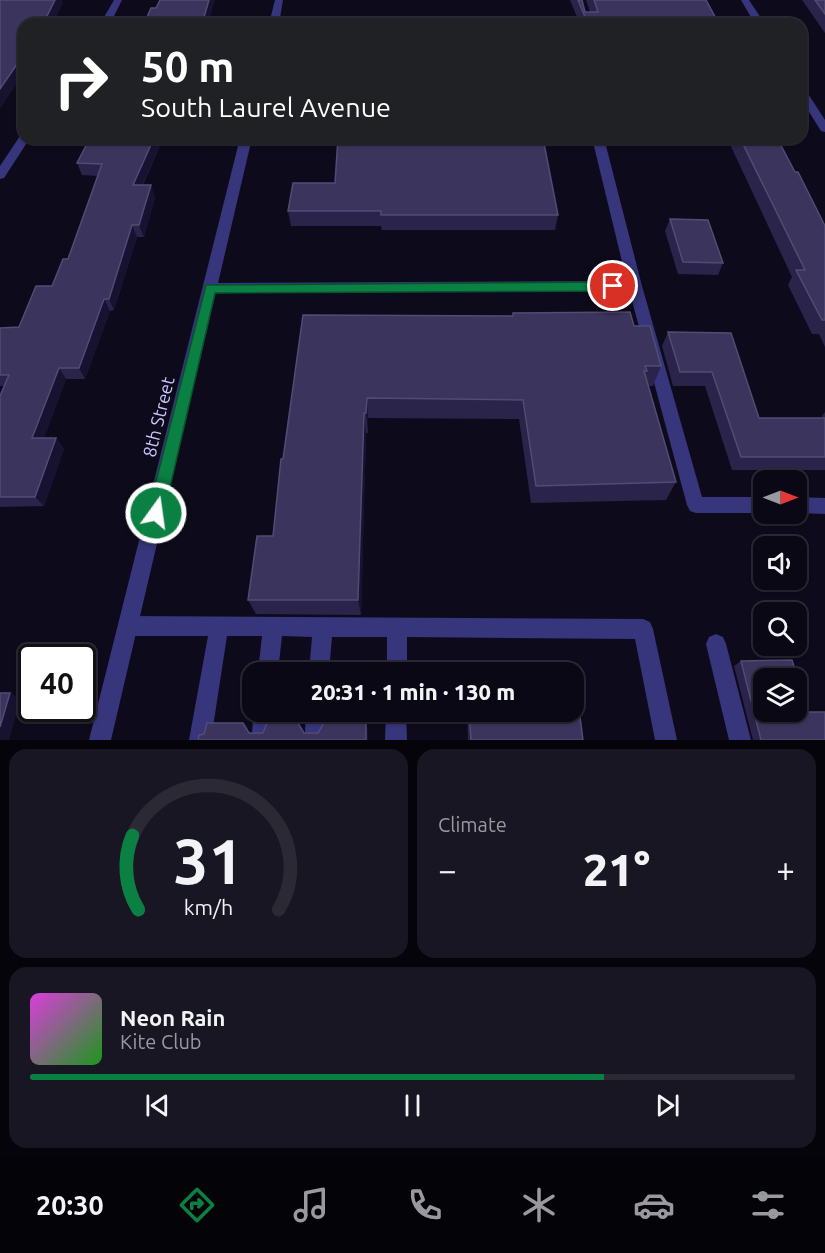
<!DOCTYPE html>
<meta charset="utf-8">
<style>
body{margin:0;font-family:Ubuntu,sans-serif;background:#181622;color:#f1f3f6;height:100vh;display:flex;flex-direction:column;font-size:22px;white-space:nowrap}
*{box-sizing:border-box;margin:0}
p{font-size:20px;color:#999aa0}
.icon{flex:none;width:33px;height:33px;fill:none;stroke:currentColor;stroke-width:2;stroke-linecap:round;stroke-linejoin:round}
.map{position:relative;height:740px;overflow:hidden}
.drawer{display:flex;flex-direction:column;gap:9px;padding:9px;background:#06040b;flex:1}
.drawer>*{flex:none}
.top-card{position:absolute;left:18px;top:18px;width:789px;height:126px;border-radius:18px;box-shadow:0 2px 4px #0004,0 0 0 2px #2a2934;background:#202124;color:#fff;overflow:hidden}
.needle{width:39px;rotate:90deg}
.controls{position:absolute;left:753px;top:470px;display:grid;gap:12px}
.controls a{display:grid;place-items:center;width:54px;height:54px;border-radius:12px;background:#0a0814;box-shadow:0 2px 4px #0004,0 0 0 2px #2a2934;font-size:30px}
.speed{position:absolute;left:18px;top:644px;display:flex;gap:12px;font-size:30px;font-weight:700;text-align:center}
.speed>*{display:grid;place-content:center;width:78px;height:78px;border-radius:50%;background:#0a0814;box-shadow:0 2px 4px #0004,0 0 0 2px #2a2934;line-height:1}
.speed .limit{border:3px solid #111;border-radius:9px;background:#fff;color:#111}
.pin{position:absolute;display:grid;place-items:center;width:51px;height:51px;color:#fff;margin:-26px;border:3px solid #fff;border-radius:50%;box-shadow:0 2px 6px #0007}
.me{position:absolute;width:66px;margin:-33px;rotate:14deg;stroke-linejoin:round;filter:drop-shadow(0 0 4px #0008)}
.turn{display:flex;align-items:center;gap:21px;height:126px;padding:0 24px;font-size:27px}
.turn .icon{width:78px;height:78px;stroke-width:2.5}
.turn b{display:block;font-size:42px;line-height:51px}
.big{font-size:45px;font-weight:800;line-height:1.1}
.drawer .card{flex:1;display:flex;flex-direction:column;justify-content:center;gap:9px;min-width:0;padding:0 21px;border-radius:18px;background:#181622}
.drawer .dial{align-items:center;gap:0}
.dial svg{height:156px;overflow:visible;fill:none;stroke:#2a2934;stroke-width:7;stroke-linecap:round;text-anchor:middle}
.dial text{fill:#f1f3f6;stroke:none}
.song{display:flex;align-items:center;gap:18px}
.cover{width:72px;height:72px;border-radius:9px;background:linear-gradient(135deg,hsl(300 70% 55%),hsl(120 70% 35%))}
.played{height:6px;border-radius:3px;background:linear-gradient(90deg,#0b8043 75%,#2a2934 75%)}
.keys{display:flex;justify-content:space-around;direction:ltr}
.heat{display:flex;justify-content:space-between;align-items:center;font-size:33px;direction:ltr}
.drawer .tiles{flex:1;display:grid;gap:9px;grid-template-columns:1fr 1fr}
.card:last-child{grid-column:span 2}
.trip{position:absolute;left:242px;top:662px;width:342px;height:60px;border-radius:18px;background:#0a0814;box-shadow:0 2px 4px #0004,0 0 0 2px #2a2934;font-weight:800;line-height:60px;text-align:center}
.dock{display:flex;height:96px;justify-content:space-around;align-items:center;background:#040308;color:#999aa0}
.dock .icon{width:42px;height:42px}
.dock .on{color:#0b8043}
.dock b{font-size:27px;color:#f1f3f6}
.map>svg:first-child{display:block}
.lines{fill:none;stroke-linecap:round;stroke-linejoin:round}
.service{fill:#37357b;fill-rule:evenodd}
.minor{fill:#37357b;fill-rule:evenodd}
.tertiary{fill:#37357b;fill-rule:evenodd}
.wall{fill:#2a234a}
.shaded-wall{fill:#17122f}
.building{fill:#3b355d;stroke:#524b76;stroke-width:1.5;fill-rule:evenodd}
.route{fill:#0b8043;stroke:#07532c;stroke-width:1.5}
.labels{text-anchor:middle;stroke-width:6;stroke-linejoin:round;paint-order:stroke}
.street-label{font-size:18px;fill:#cbc5ff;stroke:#0d0b1b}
</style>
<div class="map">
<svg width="825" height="740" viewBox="0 0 825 740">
<rect width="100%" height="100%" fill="#0d0b1b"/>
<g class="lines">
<path class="service" d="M 114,0 L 122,0 L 110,24 L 100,24 Z
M 24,135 L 24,138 L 30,138 L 4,178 L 0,179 L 0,166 L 20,136 Z
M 592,138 L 604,138 L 642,286 L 702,497 L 764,497 L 764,513 L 696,513 L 690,511 L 687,505 L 628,286 Z
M 796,497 L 825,498 L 825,514 L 796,513 Z
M 128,616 L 643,619 L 650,622 L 653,629 L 677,740 L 655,740 L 635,639 L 407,637 L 407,672 L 387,672 L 387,637 L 332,637 L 329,672 L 309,672 L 312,637 L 282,636 L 278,672 L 258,672 L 262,636 L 227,636 L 211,740 L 189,740 L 208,636 L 128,636 L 121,633 L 118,626 L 121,619 Z
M 716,634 L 723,637 L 726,644 L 751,740 L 729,740 L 706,644 L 709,637 Z
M 254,711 L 274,711 L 269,738 L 255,738 L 252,731 Z
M 306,711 L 326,711 L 325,731 L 322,738 L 308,738 L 305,731 Z
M 386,711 L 406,711 L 407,740 L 385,740 Z"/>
<path class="minor" d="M 741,0 L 749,0 L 765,24 L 755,24 Z
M 801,88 L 805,89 L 825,120 L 825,132 L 821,131 L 801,99 Z
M 635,281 L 642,286 L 635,291 L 210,293 L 203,288 L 210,283 Z"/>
<path class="tertiary" d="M 275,0 L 283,0 L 279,24 L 269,24 Z
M 240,138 L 252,138 L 111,740 L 89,740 Z"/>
</g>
<path class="wall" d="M 570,0 L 582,0 L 585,12 L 590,12 L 586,0 L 706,0 L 719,24 L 580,24 Z
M 802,0 L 825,0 L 825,33 Z
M 90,138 L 163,138 L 143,185 L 155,197 L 144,237 L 137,237 L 114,310 L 110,311 L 85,379 L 66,379 L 44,438 L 56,438 L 64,449 L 44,506 L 0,507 L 0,396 L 4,386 L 0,386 L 0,328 L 19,327 L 52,286 L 68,259 L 98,176 L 82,175 L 77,163 Z
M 727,138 L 777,138 L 795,172 L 825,226 L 825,347 L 819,334 L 812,334 L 788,285 L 792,277 Z
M 335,183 L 558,215 L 555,230 L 382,230 L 381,226 L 291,226 L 288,211 Z
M 670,219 L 723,263 L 718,275 L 678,274 L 665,231 Z
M 513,313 L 634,326 L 661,366 L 653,386 L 648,386 L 676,482 L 666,500 L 531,503 L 519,419 L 368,418 L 368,433 L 366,433 L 361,615 L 256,614 L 248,600 L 273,536 L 303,315 L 513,316 Z
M 668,332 L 731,333 L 759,418 L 823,418 L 822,416 L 825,412 L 825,470 L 732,470 L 705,386 L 673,386 L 662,346 Z
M 741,661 L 808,712 L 825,740 L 753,740 L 734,666 Z
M 467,711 L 573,711 L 583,740 L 468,740 Z"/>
<path class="shaded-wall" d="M 55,0 L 62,0 L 63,3 L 53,24 L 43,24 Z
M 209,0 L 215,0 L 208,24 L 202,24 Z
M 24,54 L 24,73 L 0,109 L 0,89 Z
M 154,138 L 163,138 L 137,197 L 133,185 Z
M 151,185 L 155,197 L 144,237 L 139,225 Z
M 132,225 L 137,237 L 114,310 L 109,299 Z
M 104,299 L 110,311 L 85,379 L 79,368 Z
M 59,368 L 66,379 L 40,449 L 32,438 Z
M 367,398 L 368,418 L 368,433 L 366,413 Z
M 364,413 L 366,433 L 361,615 L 358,600 Z
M 56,438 L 64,449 L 44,506 L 35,497 Z
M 10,693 L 21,699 L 9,740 L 0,740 L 0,727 Z
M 366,723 L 368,731 L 368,740 L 366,740 Z"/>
<path class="building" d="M 0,0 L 55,0 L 43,24 L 24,24 L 24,54 L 0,89 Z
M 160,0 L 209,0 L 202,24 L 144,24 L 151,8 L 156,8 Z
M 578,0 L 582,0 L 585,12 L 598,12 L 594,0 L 706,0 L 719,24 L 588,24 Z
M 815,0 L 825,0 L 825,14 Z
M 90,138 L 154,138 L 133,185 L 151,185 L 139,225 L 132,225 L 109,299 L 104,299 L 79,368 L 59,368 L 32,438 L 56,438 L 35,497 L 0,497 L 0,396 L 9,375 L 0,375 L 0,328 L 19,327 L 36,286 L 52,286 L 63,259 L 68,259 L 102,164 L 77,163 Z
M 338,138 L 543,138 L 558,215 L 381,215 L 381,211 L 288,211 L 293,183 L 335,183 Z
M 740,138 L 777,138 L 795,172 L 798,172 L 825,226 L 825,320 L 822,320 L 796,270 L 805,270 Z
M 670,219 L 708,220 L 723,263 L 683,262 Z
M 630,312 L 634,326 L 650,326 L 661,366 L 645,366 L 647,371 L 644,371 L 676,482 L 536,486 L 523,400 L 367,398 L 366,413 L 364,413 L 358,600 L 248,600 L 257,536 L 273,536 L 281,459 L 283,459 L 303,315 L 513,316 L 513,313 Z
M 668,332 L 731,333 L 759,418 L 825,418 L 825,457 L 741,457 L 712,372 L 680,372 Z
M 792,660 L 808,712 L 825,712 L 825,740 L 761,740 L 741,661 ZM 764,678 L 796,678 L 796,711 L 764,711 Z
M 574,670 L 583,740 L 471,740 L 469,711 L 573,711 L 573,672 L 467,672 L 467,671 Z
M 0,693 L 10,693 L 0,727 Z
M 207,723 L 243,723 L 249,733 L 263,733 L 267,723 L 298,723 L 304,733 L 318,733 L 324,723 L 366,723 L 366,740 L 198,740 L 199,735 L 204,734 Z"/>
<path class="route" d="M 613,282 L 619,286 L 613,291 L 215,293 L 164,513 L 161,518 L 156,520 L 150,518 L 148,513 L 206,285 Z"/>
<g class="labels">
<g class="street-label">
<text transform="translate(159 417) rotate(-76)" y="6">8th Street</text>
</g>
</g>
</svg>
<div class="controls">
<a><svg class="needle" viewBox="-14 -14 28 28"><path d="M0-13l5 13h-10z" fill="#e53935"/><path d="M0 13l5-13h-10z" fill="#999aa0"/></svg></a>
<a><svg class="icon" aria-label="sound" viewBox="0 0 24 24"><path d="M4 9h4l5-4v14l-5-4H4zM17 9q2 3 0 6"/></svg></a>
<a><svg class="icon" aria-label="search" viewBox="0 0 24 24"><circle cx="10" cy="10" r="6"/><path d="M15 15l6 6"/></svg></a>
<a><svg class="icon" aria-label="layers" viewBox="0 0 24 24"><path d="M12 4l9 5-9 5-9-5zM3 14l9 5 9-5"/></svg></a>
</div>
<div class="speed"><div class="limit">40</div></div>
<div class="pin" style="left:613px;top:286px;background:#d93025"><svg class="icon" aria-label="arrive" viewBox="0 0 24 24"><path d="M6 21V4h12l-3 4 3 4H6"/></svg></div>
<svg class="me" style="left:156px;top:513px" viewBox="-20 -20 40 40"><circle r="17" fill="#0b8043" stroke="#fff" stroke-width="3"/><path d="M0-11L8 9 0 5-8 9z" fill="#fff"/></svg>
<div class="trip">20:31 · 1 min · 130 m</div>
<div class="top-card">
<div class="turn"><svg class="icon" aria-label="right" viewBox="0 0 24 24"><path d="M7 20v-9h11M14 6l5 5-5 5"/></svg><div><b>50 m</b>South Laurel Avenue</div></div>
</div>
</div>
<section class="drawer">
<div class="tiles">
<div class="card dial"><svg viewBox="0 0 100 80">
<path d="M14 69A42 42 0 1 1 86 69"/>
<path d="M14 69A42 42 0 0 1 11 31" stroke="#0b8043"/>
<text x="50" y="56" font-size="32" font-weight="700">31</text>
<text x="50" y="72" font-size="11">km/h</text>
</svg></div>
<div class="card"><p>Climate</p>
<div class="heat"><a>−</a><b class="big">21°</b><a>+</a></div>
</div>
<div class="card">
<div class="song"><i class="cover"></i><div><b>Neon Rain</b><p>Kite Club</p></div></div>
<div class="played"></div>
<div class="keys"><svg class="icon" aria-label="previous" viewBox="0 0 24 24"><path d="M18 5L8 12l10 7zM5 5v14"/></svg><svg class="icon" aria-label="pause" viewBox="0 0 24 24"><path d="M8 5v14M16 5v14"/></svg><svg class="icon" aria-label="next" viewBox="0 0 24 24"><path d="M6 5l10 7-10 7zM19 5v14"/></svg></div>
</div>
</div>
</section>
<nav class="dock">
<b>20:30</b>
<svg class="icon on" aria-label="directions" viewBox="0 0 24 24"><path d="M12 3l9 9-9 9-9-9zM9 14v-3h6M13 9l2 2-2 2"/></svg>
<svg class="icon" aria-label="music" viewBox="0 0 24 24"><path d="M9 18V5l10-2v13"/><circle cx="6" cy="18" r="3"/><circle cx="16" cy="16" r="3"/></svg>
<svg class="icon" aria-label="phone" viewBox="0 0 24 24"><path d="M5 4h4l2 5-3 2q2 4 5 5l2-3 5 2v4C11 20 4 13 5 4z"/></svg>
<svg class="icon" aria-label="climate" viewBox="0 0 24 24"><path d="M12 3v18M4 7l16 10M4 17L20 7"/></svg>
<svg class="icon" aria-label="car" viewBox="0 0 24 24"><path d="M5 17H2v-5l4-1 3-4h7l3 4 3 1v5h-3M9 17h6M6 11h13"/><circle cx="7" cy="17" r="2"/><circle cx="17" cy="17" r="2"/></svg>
<svg class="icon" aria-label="filters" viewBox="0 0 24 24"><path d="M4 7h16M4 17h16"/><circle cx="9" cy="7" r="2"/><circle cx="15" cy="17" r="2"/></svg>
</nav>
